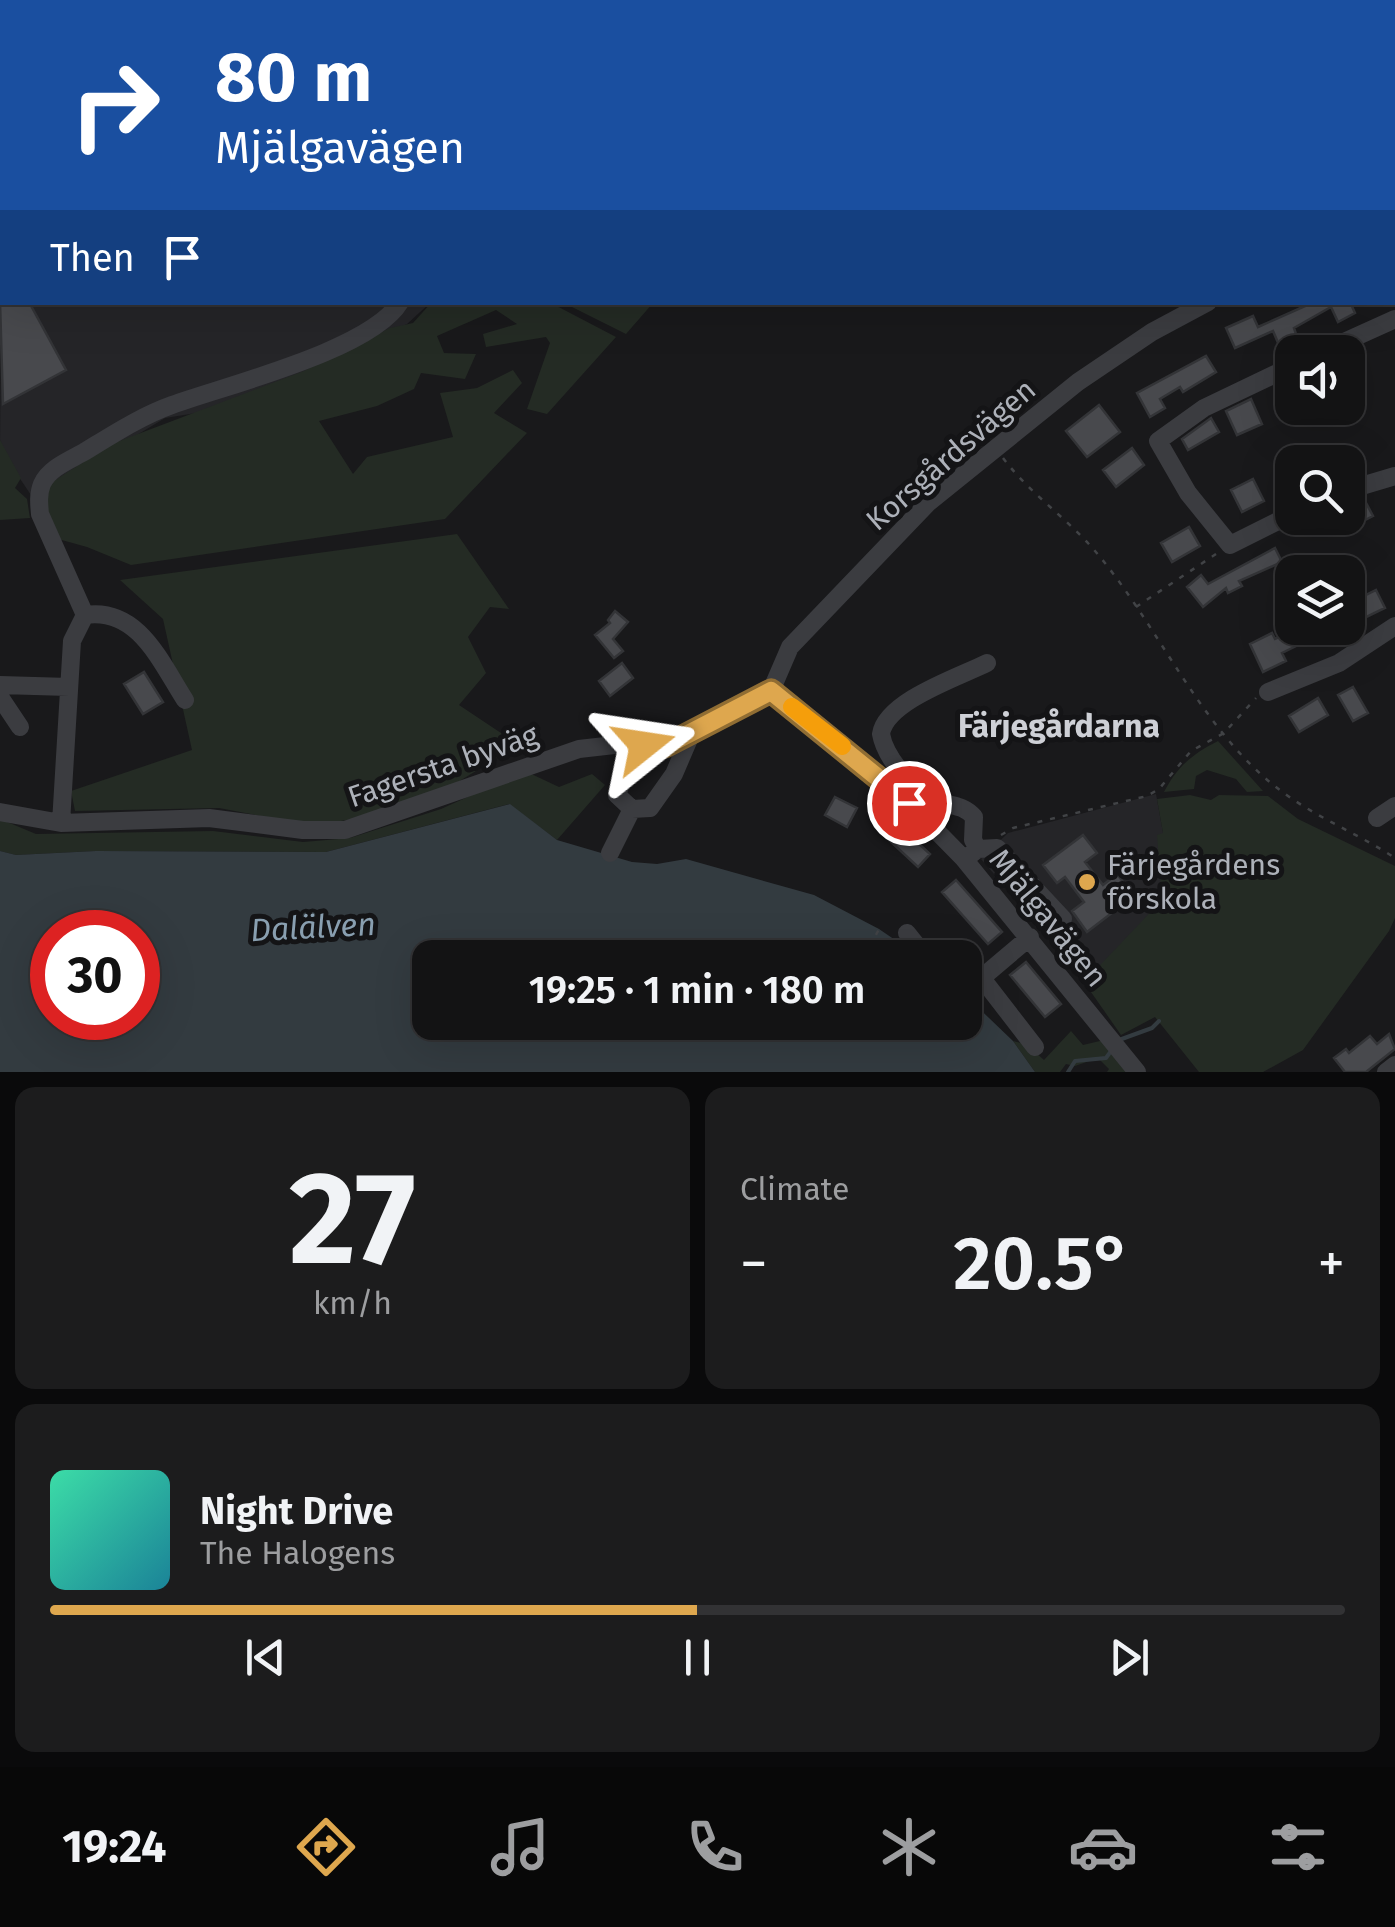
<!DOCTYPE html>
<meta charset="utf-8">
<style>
body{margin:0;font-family:"Fira Sans",sans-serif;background:#1c1c1d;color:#f1f3f6;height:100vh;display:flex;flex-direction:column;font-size:38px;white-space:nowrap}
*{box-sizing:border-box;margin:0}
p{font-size:32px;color:#9d9ea0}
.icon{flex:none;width:55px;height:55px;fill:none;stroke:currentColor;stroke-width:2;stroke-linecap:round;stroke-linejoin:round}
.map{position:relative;height:1072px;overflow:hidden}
.side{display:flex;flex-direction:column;gap:15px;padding:15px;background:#0a0a0b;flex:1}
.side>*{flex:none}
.top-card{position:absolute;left:0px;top:0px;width:1395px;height:305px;box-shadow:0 10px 40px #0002,0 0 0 2px #323234;background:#1a4fa0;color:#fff;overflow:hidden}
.tools{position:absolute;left:1275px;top:335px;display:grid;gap:20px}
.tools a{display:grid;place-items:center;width:90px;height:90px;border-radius:20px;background:#131314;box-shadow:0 10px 40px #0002,0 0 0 2px #323234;font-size:50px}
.speed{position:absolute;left:30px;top:910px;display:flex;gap:20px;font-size:50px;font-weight:700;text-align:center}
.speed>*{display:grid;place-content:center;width:130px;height:130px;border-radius:50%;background:#131314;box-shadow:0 10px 40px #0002,0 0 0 2px #323234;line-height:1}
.speed .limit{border:15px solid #d22;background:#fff;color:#111}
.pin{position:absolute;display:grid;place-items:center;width:85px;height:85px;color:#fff;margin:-42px;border:5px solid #fff;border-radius:50%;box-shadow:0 2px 10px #0007}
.me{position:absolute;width:110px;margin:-55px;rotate:75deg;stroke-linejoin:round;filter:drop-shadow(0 0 8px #0008)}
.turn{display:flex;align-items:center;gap:35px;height:210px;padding:0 50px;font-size:45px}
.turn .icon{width:130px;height:130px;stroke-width:2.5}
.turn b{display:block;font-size:70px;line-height:85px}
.then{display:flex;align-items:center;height:95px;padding:0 50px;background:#0003;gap:20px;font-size:38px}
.big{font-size:75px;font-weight:600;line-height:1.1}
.side .tile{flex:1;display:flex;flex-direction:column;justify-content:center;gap:15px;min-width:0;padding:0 35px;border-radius:20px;background:#1c1c1d}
.side .dial{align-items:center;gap:0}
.dial b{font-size:130px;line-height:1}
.song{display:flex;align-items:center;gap:30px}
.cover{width:120px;height:120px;border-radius:15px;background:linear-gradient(135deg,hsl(160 70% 55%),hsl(190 70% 35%))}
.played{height:10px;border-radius:5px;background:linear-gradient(90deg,#dea74e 50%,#323234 50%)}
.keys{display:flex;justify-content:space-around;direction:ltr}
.heat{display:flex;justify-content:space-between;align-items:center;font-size:55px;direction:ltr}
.side .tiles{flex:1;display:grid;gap:15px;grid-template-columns:1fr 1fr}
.tile:last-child{grid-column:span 2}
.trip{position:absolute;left:412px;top:940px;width:570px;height:100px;border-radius:20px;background:#131314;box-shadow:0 10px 40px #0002,0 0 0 2px #323234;font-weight:600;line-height:100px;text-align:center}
.dock{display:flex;height:160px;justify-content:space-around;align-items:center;background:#080808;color:#9d9ea0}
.dock .icon{width:70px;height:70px}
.dock .selected{color:#dea74e}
.dock b{font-size:45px;color:#f1f3f6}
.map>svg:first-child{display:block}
.built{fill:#252528}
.green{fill:#242b24}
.water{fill:#333b40;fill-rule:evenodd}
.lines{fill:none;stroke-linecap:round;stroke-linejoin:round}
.stream{stroke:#333b40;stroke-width:4}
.building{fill:#48494d;stroke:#333437;stroke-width:2.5}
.path{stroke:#414346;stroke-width:2.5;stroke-dasharray:5 8;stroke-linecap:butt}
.minor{stroke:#3b3c40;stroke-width:18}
.route-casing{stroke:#906d33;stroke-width:25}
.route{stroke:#dea74e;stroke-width:18}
.slow{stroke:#f59e0b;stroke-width:18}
.poi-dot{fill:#dea74e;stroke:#141416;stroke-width:4}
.labels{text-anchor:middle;stroke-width:10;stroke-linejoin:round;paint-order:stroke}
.street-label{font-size:30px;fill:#adb1b9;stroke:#141416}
.poi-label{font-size:30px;fill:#adb1b9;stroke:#141416;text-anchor:start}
.neighbourhood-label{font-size:32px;font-weight:bold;fill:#ced0d6;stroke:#141416}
.water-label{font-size:32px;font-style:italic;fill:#899fb0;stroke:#141416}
</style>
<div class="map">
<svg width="1395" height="1072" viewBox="0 0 1395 1072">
<rect width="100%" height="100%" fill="#19191b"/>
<path class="built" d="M 2,212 L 2,302 L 430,303 L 407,324 L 246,405 L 165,418 L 33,498 L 0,449 Z
M 1156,794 L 1176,905 L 1095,991 L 981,859 L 1008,833 Z"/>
<path class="green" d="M 431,303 L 551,303 L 616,337 L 547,414 L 527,409 L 550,343 L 546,337 L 486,347 L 483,334 L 517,324 L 496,310 L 437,336 L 444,353 L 476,354 L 465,379 L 421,373 L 414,389 L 377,406 L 319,421 L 353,474 L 367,457 L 453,437 L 440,393 L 477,388 L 513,370 L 522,383 L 494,413 L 527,433 L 445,519 L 131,565 L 87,547 L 51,537 L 45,487 L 109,445 L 304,371 L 390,328 L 413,323 Z
M 564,303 L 653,303 L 626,334 Z
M 0,440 L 21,478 L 15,488 L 27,499 L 30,518 L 0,520 Z
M 457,534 L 509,609 L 490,607 L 468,637 L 486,673 L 459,705 L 510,739 L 497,758 L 458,782 L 369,816 L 313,826 L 219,808 L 75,811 L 71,791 L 192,750 L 163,619 L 120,580 Z
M 1218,741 L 1263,791 L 1247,792 L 1236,779 L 1207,770 L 1196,776 L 1194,789 L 1164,792 C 1177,767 1192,754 1218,741 Z
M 525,771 L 559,787 L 592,774 L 605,785 L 557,840 L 509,804 L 326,852 L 96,851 L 16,855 L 0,851 L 0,819 L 36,834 L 213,831 L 303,842 L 350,838 L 441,809 Z
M 1190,795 L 1211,800 L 1219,795 L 1268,796 L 1298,819 L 1395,866 L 1395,918 L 1389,931 L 1303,1050 L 1263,1072 L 1199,1072 L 1155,1017 L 1121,1035 L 1084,982 L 1162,900 L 1157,835 L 1163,833 L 1157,799 Z
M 1071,1031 L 1083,1045 L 1104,1040 L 1131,1072 L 1107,1072 L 1109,1069 L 1098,1058 L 1075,1066 L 1066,1064 L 1060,1072 L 1035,1072 L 1013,1041 L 1026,1044 L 1044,1060 Z"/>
<path class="water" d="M 510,804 L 557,840 L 632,862 L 657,864 L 686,859 L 814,895 L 879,929 L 920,957 L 430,958 L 430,1022 L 965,1022 L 965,995 L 1013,1041 L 1035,1072 L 0,1072 L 0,851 L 16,855 L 96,851 L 326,852 ZM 52,932 L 138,932 L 138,1018 L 52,1018 Z"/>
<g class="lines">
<path class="stream" d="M 1119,1040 L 1152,1028 L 1159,1021
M 1068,1072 L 1075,1061 L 1106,1058 L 1111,1051"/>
</g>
<path class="building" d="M 0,302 L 29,302 L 66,370 L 3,404 Z
M 1314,302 L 1350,302 L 1355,313 L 1338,322 L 1331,307 L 1294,328 L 1297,337 L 1279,345 L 1273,331 L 1235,348 L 1226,328 L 1253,316 L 1258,327 Z
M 1206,356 L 1216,372 L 1183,392 L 1180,387 L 1160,399 L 1165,408 L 1150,417 L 1137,393 Z
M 1251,399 L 1262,424 L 1237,435 L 1226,411 Z
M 1099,405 L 1120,432 L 1087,457 L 1066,431 Z
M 1211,418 L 1219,432 L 1188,450 L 1182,439 Z
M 1132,448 L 1144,465 L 1116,487 L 1103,470 Z
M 1253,479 L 1264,501 L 1242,512 L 1231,490 Z
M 1364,499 L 1373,516 L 1345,530 L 1338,518 L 1348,518 L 1348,507 Z
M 1189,527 L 1200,546 L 1172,562 L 1161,543 Z
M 1275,548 L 1282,562 L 1239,581 L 1242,586 L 1228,593 L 1226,588 L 1203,607 L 1187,587 L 1201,575 L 1208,584 Z
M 1376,590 L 1385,608 L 1354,623 L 1348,604 Z
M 615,611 L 628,622 L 613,639 L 623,651 L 614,658 L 595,635 L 610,623 L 608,620 Z
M 1300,628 L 1333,628 L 1282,653 L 1286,661 L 1263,672 L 1250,644 L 1272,633 L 1275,639 Z
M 622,663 L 633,678 L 610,696 L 599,681 Z
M 144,672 L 163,702 L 143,714 L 124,684 Z
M 1353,687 L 1368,713 L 1353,721 L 1338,695 Z
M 1318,698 L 1328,715 L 1299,732 L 1289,716 Z
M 835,797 L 857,808 L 847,827 L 825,815 Z
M 888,815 L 930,854 L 918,867 L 876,828 Z
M 1083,835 L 1097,853 L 1085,862 L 1103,885 L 1117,874 L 1134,896 L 1087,932 L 1072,911 L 1084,902 L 1065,877 L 1057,883 L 1043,865 Z
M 956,880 L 1002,932 L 988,944 L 942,892 Z
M 1026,962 L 1061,1004 L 1045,1017 L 1010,975 Z
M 1389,1034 L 1395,1049 L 1366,1072 L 1345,1072 L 1334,1058 L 1346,1049 L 1349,1053 L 1370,1036 L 1377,1044 Z"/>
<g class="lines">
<path class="path" d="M 0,95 L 2,93
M 1003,458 C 1030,494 1066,517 1095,551 C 1156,622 1198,723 1271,783 C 1309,815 1354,831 1395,858
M 1136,607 L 1216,554
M 1001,835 L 1013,828 L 1147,796 L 1159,789 L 1191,751 L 1224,733 L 1256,698
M 864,958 L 879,929
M 918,1023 L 918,1022"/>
<path class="minor" d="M 428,2 L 433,0
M 1392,214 L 1395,212
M 1322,352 L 1395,319
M 1292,366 L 1204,408 L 1158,441 L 1188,493 L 1230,545 L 1292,514
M 1348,490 L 1395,476
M 85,615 L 40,514 C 39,504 38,494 42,484 C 49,468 70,460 84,452 C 112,435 141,416 172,405 C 227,385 371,350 400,302
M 0,685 L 69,687
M 771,691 L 790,647 L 928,503 L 1078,382 L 1152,332 L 1208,302
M 771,691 L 909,803 L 964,859 L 1137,1072
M 1268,692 L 1339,663 L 1395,626
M 0,697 L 20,727
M 660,749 C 636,760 625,769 617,795 L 632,809 L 650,808 L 674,774 L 692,732
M 0,812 L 61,823 L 209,818 L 303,830 L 345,830 L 579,749 L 623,744 L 665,746 L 771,691
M 1377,818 L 1395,806
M 61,823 L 72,641 L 85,615 C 138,607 160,661 185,700
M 978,849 L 973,840 L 974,817 C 961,802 945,807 930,798 C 910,786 885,757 881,734 C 886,701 959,677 987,663
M 610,853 L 632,809
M 969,856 L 978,849 L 997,848 L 1063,919
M 907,933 L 927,958
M 1030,937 L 985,975 L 984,981 L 1035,1047
M 1386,1072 L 1395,1065"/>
</g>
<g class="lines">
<defs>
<path id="route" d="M 644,745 L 665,746 L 771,691 L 909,803"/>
</defs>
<use href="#route" class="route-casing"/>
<use href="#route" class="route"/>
<path class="slow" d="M 792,707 L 842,746"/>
</g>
<circle class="poi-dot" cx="1087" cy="882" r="10"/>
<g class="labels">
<g class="street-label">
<text transform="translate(951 455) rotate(-41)" y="10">Korsgårdsvägen</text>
<text transform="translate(443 766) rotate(-19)" y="10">Fagersta byväg</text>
<text transform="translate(1048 918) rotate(51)" y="10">Mjälgavägen</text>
</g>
<g class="poi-label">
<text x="1107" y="875">Färjegårdens<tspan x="1107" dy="34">förskola</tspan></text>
</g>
<g class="neighbourhood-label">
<text x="1059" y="737">Färjegårdarna</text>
</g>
<g class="water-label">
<text transform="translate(313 927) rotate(-3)" y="11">Dalälven</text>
</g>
</g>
</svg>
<div class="tools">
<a><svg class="icon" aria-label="sound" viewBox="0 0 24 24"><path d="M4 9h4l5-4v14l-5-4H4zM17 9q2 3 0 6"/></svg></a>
<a><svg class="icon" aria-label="search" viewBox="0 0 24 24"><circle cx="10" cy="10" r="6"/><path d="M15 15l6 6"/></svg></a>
<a><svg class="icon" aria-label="layers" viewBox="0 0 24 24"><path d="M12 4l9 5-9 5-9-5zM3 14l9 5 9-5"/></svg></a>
</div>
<div class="speed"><div class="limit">30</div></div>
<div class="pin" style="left:909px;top:803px;background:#d93025"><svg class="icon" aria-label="arrive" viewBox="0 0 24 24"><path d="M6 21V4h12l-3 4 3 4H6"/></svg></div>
<svg class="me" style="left:644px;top:745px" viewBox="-20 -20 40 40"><path d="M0-17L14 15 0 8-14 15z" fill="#dea74e" stroke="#fff" stroke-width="4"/></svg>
<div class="trip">19:25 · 1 min · 180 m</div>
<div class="top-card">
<div class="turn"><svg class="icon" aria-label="right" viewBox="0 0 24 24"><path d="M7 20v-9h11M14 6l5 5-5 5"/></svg><div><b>80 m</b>Mjälgavägen</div></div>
<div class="then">Then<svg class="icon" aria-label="arrive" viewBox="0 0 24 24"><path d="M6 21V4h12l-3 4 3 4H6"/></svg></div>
</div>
</div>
<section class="side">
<div class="tiles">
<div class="tile dial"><b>27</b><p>km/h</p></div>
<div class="tile"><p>Climate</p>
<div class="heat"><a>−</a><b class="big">20.5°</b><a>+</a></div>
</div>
<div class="tile">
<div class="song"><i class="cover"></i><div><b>Night Drive</b><p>The Halogens</p></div></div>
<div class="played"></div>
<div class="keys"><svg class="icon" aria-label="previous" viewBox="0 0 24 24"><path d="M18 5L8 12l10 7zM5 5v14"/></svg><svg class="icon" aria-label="pause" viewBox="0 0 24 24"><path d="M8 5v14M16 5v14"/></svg><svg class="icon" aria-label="next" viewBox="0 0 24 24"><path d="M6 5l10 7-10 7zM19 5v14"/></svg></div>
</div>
</div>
</section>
<nav class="dock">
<b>19:24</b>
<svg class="icon selected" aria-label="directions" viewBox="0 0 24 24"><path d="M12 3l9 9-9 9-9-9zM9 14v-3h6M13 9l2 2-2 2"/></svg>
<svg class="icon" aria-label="music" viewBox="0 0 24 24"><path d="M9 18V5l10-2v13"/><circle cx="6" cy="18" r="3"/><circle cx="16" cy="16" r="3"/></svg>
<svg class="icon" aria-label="phone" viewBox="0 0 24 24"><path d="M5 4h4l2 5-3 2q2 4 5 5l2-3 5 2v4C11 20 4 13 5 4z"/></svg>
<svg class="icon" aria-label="climate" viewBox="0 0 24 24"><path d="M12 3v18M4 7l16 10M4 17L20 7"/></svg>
<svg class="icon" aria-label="car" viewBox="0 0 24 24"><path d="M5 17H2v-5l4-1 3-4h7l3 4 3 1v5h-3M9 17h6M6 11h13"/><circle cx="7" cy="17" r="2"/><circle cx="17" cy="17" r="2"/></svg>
<svg class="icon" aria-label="filters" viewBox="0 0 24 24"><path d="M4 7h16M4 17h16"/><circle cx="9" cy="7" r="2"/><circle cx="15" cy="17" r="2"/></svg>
</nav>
